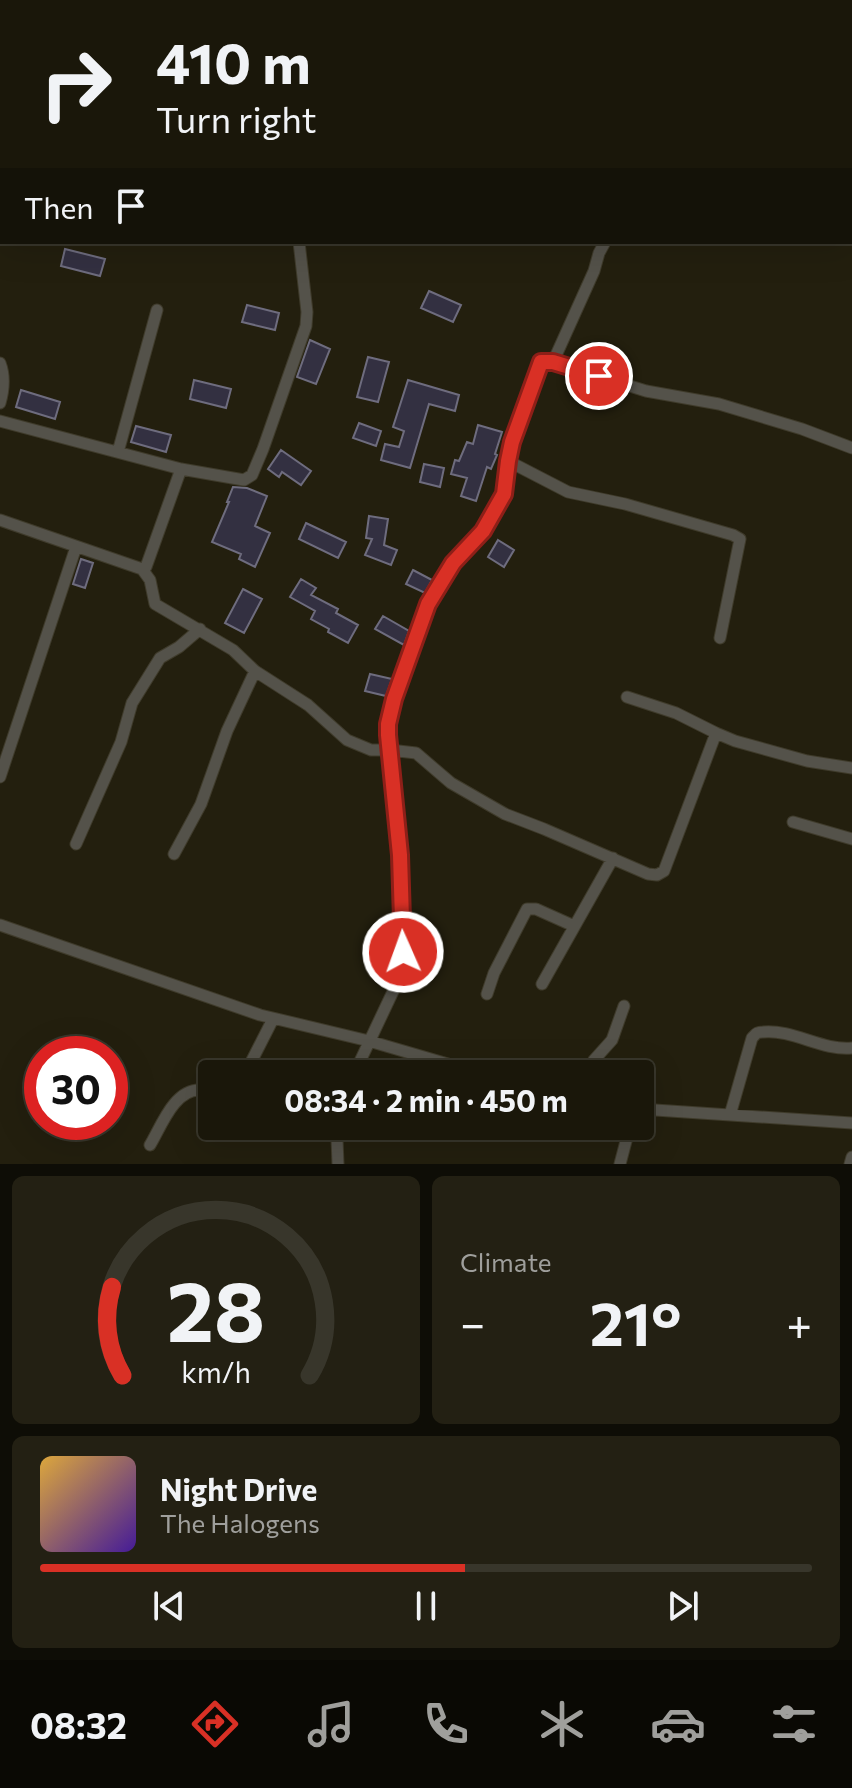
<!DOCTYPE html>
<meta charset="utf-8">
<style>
body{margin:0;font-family:Commissioner,sans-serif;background:#232013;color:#f1f3f6;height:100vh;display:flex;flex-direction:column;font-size:30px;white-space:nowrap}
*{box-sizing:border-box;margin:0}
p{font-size:26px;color:#9f9f9c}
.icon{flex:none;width:44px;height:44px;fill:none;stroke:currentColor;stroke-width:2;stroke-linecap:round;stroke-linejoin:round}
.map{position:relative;height:1164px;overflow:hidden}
.drawer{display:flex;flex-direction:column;gap:12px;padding:12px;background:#0e0d06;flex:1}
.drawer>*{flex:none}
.top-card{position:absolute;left:0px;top:0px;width:852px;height:244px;box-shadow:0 8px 32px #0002,0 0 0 2px #38362b;background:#1a170a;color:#f1f3f6;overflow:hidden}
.speed{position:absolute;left:24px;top:1036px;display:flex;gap:16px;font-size:40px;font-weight:700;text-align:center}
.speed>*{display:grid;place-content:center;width:104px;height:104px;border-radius:50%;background:#1a170a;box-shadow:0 8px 32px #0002,0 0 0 2px #38362b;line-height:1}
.speed .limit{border:12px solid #d22;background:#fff;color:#111}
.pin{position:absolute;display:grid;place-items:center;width:68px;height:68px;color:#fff;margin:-34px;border:4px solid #fff;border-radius:50%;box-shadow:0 2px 8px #0007}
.me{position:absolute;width:88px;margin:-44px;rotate:358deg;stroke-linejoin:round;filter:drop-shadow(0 0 6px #0008)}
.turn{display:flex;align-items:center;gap:28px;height:168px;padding:0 24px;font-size:36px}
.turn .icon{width:104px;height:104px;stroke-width:2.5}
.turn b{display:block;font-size:56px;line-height:68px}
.then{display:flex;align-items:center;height:76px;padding:0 24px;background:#0003;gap:16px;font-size:30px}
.big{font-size:60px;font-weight:700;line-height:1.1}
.drawer .tile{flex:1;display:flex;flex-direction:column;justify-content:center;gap:12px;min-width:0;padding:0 28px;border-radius:12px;background:#232013}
.drawer .dial{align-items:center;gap:0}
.dial svg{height:208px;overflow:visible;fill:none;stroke:#38362b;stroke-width:7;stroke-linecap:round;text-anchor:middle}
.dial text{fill:#f1f3f6;stroke:none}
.song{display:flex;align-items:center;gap:24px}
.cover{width:96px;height:96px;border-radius:12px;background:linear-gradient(135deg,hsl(40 70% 55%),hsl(260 70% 35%))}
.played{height:8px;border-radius:4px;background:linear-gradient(90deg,#d93025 55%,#38362b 55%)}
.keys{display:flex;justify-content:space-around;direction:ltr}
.heat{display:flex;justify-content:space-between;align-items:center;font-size:44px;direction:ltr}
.drawer .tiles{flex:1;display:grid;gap:12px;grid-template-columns:1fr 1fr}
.tile:last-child{grid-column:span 2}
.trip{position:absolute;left:198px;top:1060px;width:456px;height:80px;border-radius:8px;background:#1a170a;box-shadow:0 8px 32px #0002,0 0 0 2px #38362b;font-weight:700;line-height:80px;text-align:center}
.tab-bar{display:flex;height:128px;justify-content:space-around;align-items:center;background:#0a0904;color:#9f9f9c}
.tab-bar .icon{width:56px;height:56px}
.tab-bar .current{color:#d93025}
.tab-bar b{font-size:36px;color:#f1f3f6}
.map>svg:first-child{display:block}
.building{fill:#333041;stroke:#6e6c7e;stroke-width:2}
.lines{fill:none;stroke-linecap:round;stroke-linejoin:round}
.minor-casing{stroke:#3f3b2b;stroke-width:13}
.major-casing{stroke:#3f3b2b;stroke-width:16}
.minor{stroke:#54524a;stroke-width:11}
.major{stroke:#898574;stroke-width:14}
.route-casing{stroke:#8d1f18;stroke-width:20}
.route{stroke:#d93025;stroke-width:14}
</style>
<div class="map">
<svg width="852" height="1164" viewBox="0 0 852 1164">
<rect width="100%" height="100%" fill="#231f0e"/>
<path class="building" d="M 65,249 L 105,259 L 100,276 L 61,266 Z
M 429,291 L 461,305 L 453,322 L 421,308 Z
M 247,305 L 279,313 L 275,330 L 242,322 Z
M 310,340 L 330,349 L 316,384 L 297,377 Z
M 368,357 L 389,362 L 378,402 L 357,397 Z
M 194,380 L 231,389 L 226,408 L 190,399 Z
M 408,380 L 459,395 L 455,411 L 429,404 L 410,468 L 381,460 L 385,444 L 399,447 L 404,431 L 393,427 Z
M 21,390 L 60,402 L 55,419 L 16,407 Z
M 359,423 L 381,431 L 376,446 L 353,438 Z
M 478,425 L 502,432 L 495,454 L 497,455 L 491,469 L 487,467 L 476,501 L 461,496 L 467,478 L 451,474 L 455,460 L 459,461 L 467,442 L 473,444 Z
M 136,426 L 171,435 L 166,452 L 131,442 Z
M 281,450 L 311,471 L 301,485 L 282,472 L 279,477 L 268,469 Z
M 424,464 L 444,468 L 440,487 L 420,482 Z
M 233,487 L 247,488 L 267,496 L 255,526 L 270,533 L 255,567 L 239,559 L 241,554 L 212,542 L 229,502 L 227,502 Z
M 369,516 L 388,519 L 384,545 L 397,550 L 391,565 L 365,555 L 372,539 L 366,538 Z
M 306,523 L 346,542 L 338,558 L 299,539 Z
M 498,540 L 514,550 L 504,567 L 488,557 Z
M 81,559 L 93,563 L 85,588 L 73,584 Z
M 413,570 L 432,580 L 425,593 L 406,584 Z
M 301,579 L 316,588 L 311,595 L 338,609 L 336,613 L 358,625 L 348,643 L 328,632 L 329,629 L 311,619 L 315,611 L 290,597 Z
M 243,589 L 262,599 L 244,633 L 225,623 Z
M 383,616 L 409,631 L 404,645 L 375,629 Z
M 370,674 L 392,679 L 386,696 L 365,691 Z"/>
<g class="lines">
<defs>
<path id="minor" d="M 12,0 L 17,2
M 570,0 L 570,2
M 797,0 L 798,2
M 850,116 L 852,124
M 850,184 L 852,183
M 553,362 L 594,271 L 599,253 L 605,242
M 0,363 C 5,376 4,389 0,403
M 0,421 L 181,469 L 244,480 L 252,475 L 263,449 L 306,326 L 307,312 L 299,242
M 118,452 L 157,310
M 508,461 L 568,492 L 625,504 L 733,535 L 740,539 L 720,638
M 0,520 L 142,569 L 146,567 L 181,469
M 142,569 L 150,580 L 155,604 L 233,650 L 255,671 L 308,705 L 347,740 L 371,750 L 390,750 L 416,753 L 451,783 L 505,814 L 544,829 L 648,874 L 657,875 L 664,871 L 716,733
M 627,697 L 676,713 L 716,733 L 735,741 L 807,761 L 852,768
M 0,777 L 76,547
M 793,822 L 852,839
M 76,844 L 121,742 L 132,703 L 160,658 L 179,647 L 200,629
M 174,854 L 201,804 L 227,731 L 255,671
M 0,925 L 260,1015 L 369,1041 L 482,1074
M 542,984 L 613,858
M 487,994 L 494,973 L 527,909 L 536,909 L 574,926
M 245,1074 L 273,1019
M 354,1074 L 397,983 L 403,952 L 400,855 L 388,735 L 388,724 L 394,699 L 428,604 L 453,563 L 483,531 L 504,494 L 508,461 L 512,442 L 541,362 L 553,362 L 646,391 L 719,404 L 802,429 L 852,448
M 586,1074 L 594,1060 L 612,1040 L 624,1006
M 640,1109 L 852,1123
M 730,1115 L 752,1038 C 756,1034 756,1032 763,1032 C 793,1029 822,1051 852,1048
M 150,1145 C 161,1127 174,1089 200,1090 C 204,1091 208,1093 212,1094
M 338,1164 L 337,1139 L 338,1126
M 620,1164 L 630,1126
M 850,1164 L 852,1157"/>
<path id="major" d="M 46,2 L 48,0
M 65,2 L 67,0
M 0,41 L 2,40
M 0,56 L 2,54"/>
</defs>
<use href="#minor" class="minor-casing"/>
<use href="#major" class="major-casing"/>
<use href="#minor" class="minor"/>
<use href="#major" class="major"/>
</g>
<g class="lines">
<defs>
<path id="route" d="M 403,952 L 400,855 L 388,735 L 388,724 L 394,699 L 428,604 L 453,563 L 483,531 L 504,494 L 508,461 L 512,442 L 541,362 L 553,362 L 599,376"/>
</defs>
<use href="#route" class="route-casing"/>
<use href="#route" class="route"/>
</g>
</svg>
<div class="speed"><div class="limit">30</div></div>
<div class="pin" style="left:599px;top:376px;background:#d93025"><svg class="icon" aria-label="arrive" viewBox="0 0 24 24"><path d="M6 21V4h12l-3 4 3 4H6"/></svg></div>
<svg class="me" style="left:403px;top:952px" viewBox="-20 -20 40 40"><circle r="17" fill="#d93025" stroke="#fff" stroke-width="3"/><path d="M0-11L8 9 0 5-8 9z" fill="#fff"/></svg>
<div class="trip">08:34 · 2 min · 450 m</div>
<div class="top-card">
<div class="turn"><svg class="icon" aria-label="right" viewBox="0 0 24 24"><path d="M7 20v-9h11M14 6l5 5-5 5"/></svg><div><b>410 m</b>Turn right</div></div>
<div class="then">Then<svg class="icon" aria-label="arrive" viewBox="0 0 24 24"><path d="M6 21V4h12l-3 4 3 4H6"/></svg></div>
</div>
</div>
<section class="drawer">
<div class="tiles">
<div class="tile dial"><svg viewBox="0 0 100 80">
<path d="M14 69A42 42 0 1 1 86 69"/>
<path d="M14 69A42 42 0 0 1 10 35" stroke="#d93025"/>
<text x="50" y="56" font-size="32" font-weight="700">28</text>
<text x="50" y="72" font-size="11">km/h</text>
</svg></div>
<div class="tile"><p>Climate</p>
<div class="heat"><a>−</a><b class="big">21°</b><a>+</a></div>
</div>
<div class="tile">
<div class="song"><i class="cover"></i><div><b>Night Drive</b><p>The Halogens</p></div></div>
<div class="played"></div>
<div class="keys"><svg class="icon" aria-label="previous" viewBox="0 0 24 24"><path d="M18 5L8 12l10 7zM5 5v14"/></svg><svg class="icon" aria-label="pause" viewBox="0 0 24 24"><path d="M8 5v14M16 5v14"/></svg><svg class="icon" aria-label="next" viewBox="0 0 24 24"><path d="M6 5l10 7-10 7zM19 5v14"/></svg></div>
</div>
</div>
</section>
<nav class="tab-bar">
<b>08:32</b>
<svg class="icon current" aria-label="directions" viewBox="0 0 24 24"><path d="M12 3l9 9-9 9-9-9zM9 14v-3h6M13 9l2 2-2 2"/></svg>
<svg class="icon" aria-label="music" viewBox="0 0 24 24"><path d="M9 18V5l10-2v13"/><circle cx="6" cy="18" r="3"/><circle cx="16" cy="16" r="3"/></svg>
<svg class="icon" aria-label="phone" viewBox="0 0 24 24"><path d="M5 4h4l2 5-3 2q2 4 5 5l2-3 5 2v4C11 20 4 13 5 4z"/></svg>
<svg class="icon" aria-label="climate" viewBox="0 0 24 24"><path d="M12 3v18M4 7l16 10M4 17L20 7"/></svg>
<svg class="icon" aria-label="car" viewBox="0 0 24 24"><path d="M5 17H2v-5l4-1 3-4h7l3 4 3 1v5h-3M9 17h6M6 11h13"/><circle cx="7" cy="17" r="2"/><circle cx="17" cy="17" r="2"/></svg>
<svg class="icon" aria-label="filters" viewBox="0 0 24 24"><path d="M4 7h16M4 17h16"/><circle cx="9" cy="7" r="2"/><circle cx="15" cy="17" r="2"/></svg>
</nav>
